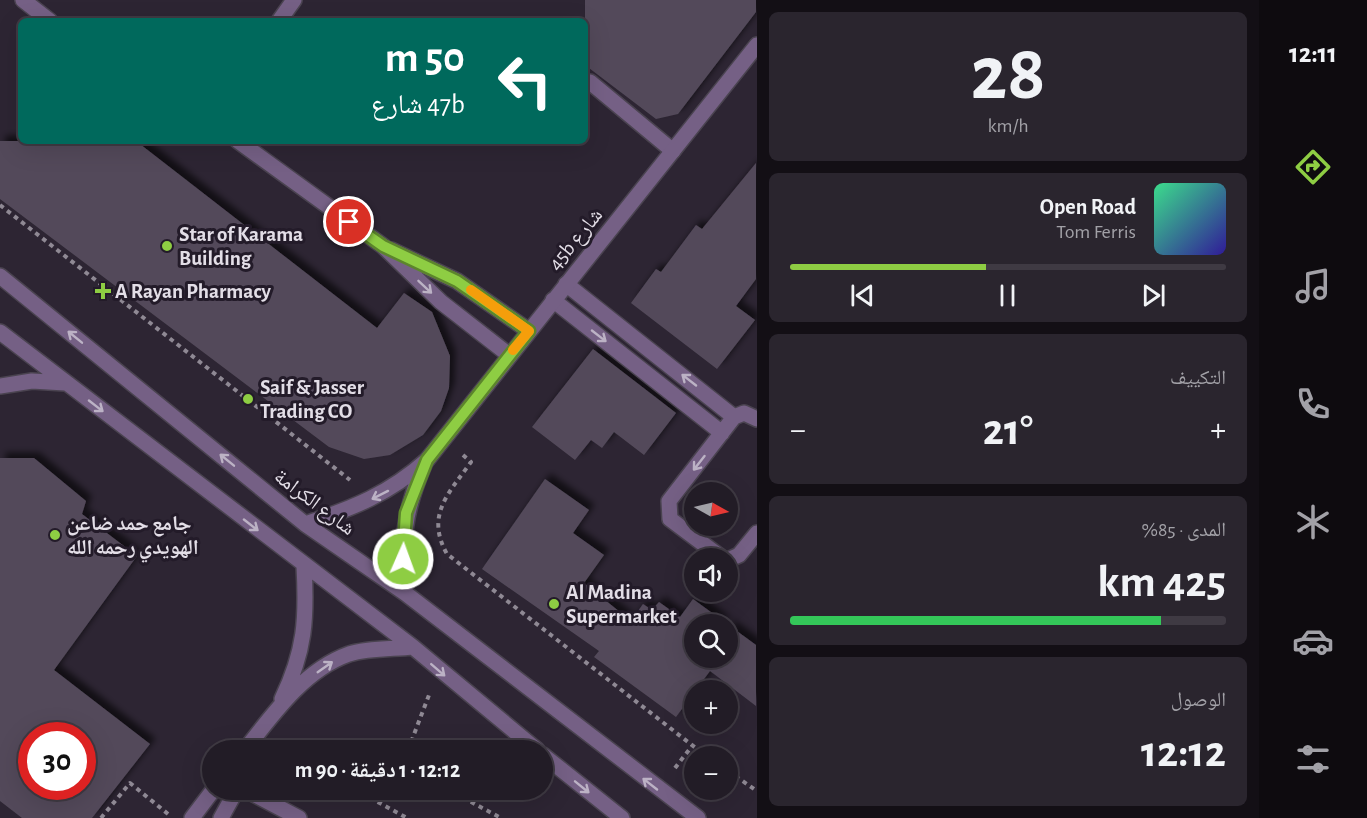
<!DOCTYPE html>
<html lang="ar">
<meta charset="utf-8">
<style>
body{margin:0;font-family:"Alegreya Sans","Noto Naskh Arabic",sans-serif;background:#2a252e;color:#f1f3f6;direction:rtl;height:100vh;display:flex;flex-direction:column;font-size:22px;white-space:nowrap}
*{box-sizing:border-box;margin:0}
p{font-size:20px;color:#a2a1a7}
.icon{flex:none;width:33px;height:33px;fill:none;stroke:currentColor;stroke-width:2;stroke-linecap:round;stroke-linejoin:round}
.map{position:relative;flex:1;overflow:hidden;direction:ltr}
.drawer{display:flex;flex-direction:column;gap:12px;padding:12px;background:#130f15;width:502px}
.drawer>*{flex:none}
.guide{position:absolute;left:18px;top:18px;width:570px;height:126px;border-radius:9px;box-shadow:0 6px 24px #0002,0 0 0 2px #3f3a43;direction:rtl;background:#00695c;color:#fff;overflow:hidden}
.needle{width:39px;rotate:98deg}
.fabs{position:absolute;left:684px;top:482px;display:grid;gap:12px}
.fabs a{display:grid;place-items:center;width:54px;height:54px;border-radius:50%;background:#221c26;box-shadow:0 6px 24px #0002,0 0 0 2px #3f3a43;font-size:30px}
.speed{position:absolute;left:18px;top:722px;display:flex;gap:12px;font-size:30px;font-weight:700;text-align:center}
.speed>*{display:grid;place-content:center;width:78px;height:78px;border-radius:50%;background:#221c26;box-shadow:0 6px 24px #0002,0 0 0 2px #3f3a43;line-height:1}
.speed .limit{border:9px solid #d22;background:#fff;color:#111}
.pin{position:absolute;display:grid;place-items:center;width:51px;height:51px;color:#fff;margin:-26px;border:3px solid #fff;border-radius:50%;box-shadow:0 2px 6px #0007}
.me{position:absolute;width:66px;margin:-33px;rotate:2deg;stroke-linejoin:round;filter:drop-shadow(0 0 4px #0008)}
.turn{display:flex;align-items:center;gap:21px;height:126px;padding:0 24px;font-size:27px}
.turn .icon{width:78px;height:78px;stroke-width:2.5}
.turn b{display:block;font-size:42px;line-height:51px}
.big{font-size:45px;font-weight:700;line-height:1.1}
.drawer .tile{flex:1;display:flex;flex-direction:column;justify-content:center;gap:9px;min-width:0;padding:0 21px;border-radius:9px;background:#2a252e}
.drawer .dial{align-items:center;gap:0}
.dial b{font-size:78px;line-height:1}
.song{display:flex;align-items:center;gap:18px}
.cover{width:72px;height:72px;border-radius:9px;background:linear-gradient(135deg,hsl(150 70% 55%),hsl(250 70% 35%))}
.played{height:6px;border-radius:3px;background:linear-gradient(90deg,#8ecd43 45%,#3f3a43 45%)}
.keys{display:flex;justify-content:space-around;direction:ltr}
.heat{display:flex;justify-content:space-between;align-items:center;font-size:33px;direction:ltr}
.charge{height:9px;border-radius:4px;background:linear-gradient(90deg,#34c759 85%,#3f3a43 0)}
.trip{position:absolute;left:202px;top:740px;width:351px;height:60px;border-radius:30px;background:#221c26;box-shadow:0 6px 24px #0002,0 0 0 2px #3f3a43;font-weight:700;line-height:60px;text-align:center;direction:rtl}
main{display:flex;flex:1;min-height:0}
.tabs{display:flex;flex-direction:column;width:108px;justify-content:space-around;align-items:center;background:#0e0b0f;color:#a2a1a7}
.tabs .icon{width:42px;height:42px}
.tabs .active{color:#8ecd43}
.tabs b{font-size:27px;color:#f1f3f6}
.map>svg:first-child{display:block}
.building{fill:#534a5a;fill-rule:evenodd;filter:url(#shadow)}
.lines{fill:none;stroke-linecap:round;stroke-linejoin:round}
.service-casing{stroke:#4a4350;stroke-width:18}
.minor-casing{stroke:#4a4350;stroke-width:18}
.path{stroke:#8f8994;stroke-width:4;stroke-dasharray:4.5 4.5;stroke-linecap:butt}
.service{stroke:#756085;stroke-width:15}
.minor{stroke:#756085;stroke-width:15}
.oneway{stroke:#bcb2c5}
.route-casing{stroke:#5c852c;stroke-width:15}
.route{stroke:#8ecd43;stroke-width:10}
.slow{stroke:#f59e0b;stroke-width:10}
.poi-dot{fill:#8ecd43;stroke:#231b29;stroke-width:2}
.labels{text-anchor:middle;stroke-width:6;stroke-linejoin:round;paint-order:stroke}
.poi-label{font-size:21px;font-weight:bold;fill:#e3dee7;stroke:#231b29;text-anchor:start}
.street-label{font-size:21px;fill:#e3dee7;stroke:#231b29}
</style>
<main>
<nav class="tabs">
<b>12:11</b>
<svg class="icon active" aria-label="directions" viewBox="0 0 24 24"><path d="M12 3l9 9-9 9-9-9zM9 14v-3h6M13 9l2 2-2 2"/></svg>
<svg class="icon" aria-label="music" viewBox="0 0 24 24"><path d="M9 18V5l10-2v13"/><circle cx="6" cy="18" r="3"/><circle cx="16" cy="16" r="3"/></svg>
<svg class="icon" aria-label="phone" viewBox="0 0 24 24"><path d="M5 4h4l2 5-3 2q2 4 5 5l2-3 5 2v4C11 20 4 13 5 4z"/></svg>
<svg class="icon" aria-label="climate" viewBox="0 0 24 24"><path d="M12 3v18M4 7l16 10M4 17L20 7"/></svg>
<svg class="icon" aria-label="car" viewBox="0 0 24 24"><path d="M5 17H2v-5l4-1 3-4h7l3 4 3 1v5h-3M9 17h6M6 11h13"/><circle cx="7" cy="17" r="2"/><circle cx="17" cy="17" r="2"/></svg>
<svg class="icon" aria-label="filters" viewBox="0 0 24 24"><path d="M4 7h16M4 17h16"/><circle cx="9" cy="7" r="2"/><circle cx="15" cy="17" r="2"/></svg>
</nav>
<section class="drawer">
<div class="tile dial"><b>28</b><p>km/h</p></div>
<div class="tile">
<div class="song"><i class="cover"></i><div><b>Open Road</b><p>Tom Ferris</p></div></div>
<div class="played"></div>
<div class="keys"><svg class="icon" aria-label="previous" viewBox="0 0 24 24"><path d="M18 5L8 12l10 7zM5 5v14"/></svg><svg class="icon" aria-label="pause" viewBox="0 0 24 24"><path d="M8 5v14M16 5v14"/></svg><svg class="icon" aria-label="next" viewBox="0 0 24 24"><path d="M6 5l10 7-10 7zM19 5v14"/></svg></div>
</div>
<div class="tile"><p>التكييف</p>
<div class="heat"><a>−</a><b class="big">21°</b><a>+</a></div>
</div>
<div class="tile"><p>المدى · 85%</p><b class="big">425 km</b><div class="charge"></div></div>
<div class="tile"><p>الوصول</p><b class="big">12:12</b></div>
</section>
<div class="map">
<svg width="757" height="818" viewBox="0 0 757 818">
<defs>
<filter id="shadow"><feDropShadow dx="5.5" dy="-5.5" stdDeviation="3" flood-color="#0009"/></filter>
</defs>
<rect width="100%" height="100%" fill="#2d2533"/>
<path class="building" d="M 585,0 L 756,0 L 756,12 L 678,114 L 656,119 L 585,65 Z
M 0,141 L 136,141 L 377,328 L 404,293 L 432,312 L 450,356 L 449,388 L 441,411 L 423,435 L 390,455 L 364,459 L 329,447 L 0,199 Z
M 756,163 L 756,279 L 736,306 L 755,320 L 717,369 L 631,303 L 656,269 L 661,272 L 696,225 L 702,229 Z
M 593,349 L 676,413 L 644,455 L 614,432 L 602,448 L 591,440 L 575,460 L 532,427 Z
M 0,458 L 34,458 L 86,501 L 82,514 L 137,556 L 54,670 L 150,744 L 92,818 L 22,818 L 0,801 ZM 32,735 L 82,735 L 82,786 L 32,786 Z
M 545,479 L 589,510 L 573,533 L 604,555 L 584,583 L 631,621 L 643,604 L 652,610 L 659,602 L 680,617 L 693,599 L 756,645 L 756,706 L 710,671 L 676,717 L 594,657 L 599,651 L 482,569 ZM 694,624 L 728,624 L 728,657 L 694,657 Z"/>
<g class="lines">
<defs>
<path id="service" d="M 23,0 L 50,21
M 590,82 L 673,151
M 566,284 L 734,417
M 553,300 L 722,433
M 722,558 L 670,519 L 669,501 L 734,417 L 744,413 L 757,419
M 728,560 L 739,555 L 757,533
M 244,789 L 299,818
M 221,818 L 237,789"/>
<path id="minor" d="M 279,21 L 294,0
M 238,141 L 383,246 L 441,302 L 509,355
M 391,250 L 457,281 L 529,331
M 0,276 L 305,524 L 405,593 L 698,818
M 0,332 L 413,647 L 537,750
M 0,386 L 32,381 L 65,383
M 305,524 C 353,508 389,494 427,460 L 757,45
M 405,593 C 402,540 403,514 424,465
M 282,699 C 305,651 307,619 304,566
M 245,750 C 273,714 304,670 349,654 C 368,648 392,649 413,647
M 543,755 L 622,818
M 192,818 L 214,789"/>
</defs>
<use href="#service" class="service-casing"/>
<use href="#minor" class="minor-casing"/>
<path class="path" d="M 0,205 L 350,480
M 463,455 L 471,462 C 449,493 425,515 447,554 L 706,756
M 408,750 L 429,695
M 675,768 L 692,746
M 728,771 L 757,791
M 354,789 L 407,818
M 447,789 L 501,818
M 101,818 L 130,783 L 168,814"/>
<use href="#service" class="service"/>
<use href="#minor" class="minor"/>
</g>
<defs><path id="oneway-shaft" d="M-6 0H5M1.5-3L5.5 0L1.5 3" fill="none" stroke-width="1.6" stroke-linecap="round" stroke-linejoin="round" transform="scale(1.5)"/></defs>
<g class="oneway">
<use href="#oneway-shaft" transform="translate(425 287) rotate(43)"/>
<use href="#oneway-shaft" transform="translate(599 336) rotate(38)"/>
<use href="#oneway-shaft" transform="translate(75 337) rotate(-141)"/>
<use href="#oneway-shaft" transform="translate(689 380) rotate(-142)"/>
<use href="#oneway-shaft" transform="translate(96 406) rotate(38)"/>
<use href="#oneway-shaft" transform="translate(227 460) rotate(-141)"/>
<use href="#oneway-shaft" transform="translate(699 463) rotate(128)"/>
<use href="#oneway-shaft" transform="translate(380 495) rotate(153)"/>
<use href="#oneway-shaft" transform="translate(251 525) rotate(38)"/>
<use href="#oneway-shaft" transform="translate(325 667) rotate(-35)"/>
<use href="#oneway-shaft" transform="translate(438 670) rotate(41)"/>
<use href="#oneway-shaft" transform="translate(650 784) rotate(-142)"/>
<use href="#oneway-shaft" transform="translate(582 787) rotate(39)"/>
</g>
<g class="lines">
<defs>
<path id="route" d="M 349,222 L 383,246 L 457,281 L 529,331 L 427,460 L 406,513 L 403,559"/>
</defs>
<use href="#route" class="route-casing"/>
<use href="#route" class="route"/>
<path class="slow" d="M 471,290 L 529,331 L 513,350"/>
</g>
<g class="poi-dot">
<circle cx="167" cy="246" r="6"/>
<path d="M100 282h6v6h6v6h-6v6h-6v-6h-6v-6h6z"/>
<circle cx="248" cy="399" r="6"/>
<circle cx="55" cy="535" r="6"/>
<circle cx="554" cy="604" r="6"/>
</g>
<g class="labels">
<g class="poi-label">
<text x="179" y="241">Star of Karama<tspan x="179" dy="24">Building</tspan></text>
<text x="115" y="298">A Rayan Pharmacy</text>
<text x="260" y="394">Saif &amp; Jasser<tspan x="260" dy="24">Trading CO</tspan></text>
<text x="67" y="530">جامع حمد ضاعن<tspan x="67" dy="24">الهويدي رحمه الله</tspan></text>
<text x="566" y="599">Al Madina<tspan x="566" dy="24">Supermarket</tspan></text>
</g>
<g class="street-label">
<text transform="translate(575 239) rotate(-51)" y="7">45b شارع</text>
<text transform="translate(315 502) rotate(37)" y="7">شارع الكرامة</text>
</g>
</g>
</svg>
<div class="fabs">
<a><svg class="needle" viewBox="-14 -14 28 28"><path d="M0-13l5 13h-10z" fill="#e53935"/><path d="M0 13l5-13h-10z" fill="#a2a1a7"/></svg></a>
<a><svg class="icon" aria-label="sound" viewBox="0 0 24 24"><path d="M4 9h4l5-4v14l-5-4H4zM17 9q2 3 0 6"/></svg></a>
<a><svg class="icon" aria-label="search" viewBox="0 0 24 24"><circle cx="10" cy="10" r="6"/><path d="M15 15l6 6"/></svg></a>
<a>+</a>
<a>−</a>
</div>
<div class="speed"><div class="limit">30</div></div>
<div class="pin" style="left:349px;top:222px;background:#d93025"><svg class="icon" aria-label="arrive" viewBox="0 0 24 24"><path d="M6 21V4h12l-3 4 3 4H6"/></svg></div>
<svg class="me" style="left:403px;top:559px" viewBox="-20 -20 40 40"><circle r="17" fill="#8ecd43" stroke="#fff" stroke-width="3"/><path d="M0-11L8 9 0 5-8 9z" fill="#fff"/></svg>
<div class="trip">12:12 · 1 دقيقة · 90 m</div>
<div class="guide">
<div class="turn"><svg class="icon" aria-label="left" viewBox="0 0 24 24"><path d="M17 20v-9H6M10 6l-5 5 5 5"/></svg><div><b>50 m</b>47b شارع</div></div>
</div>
</div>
</main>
